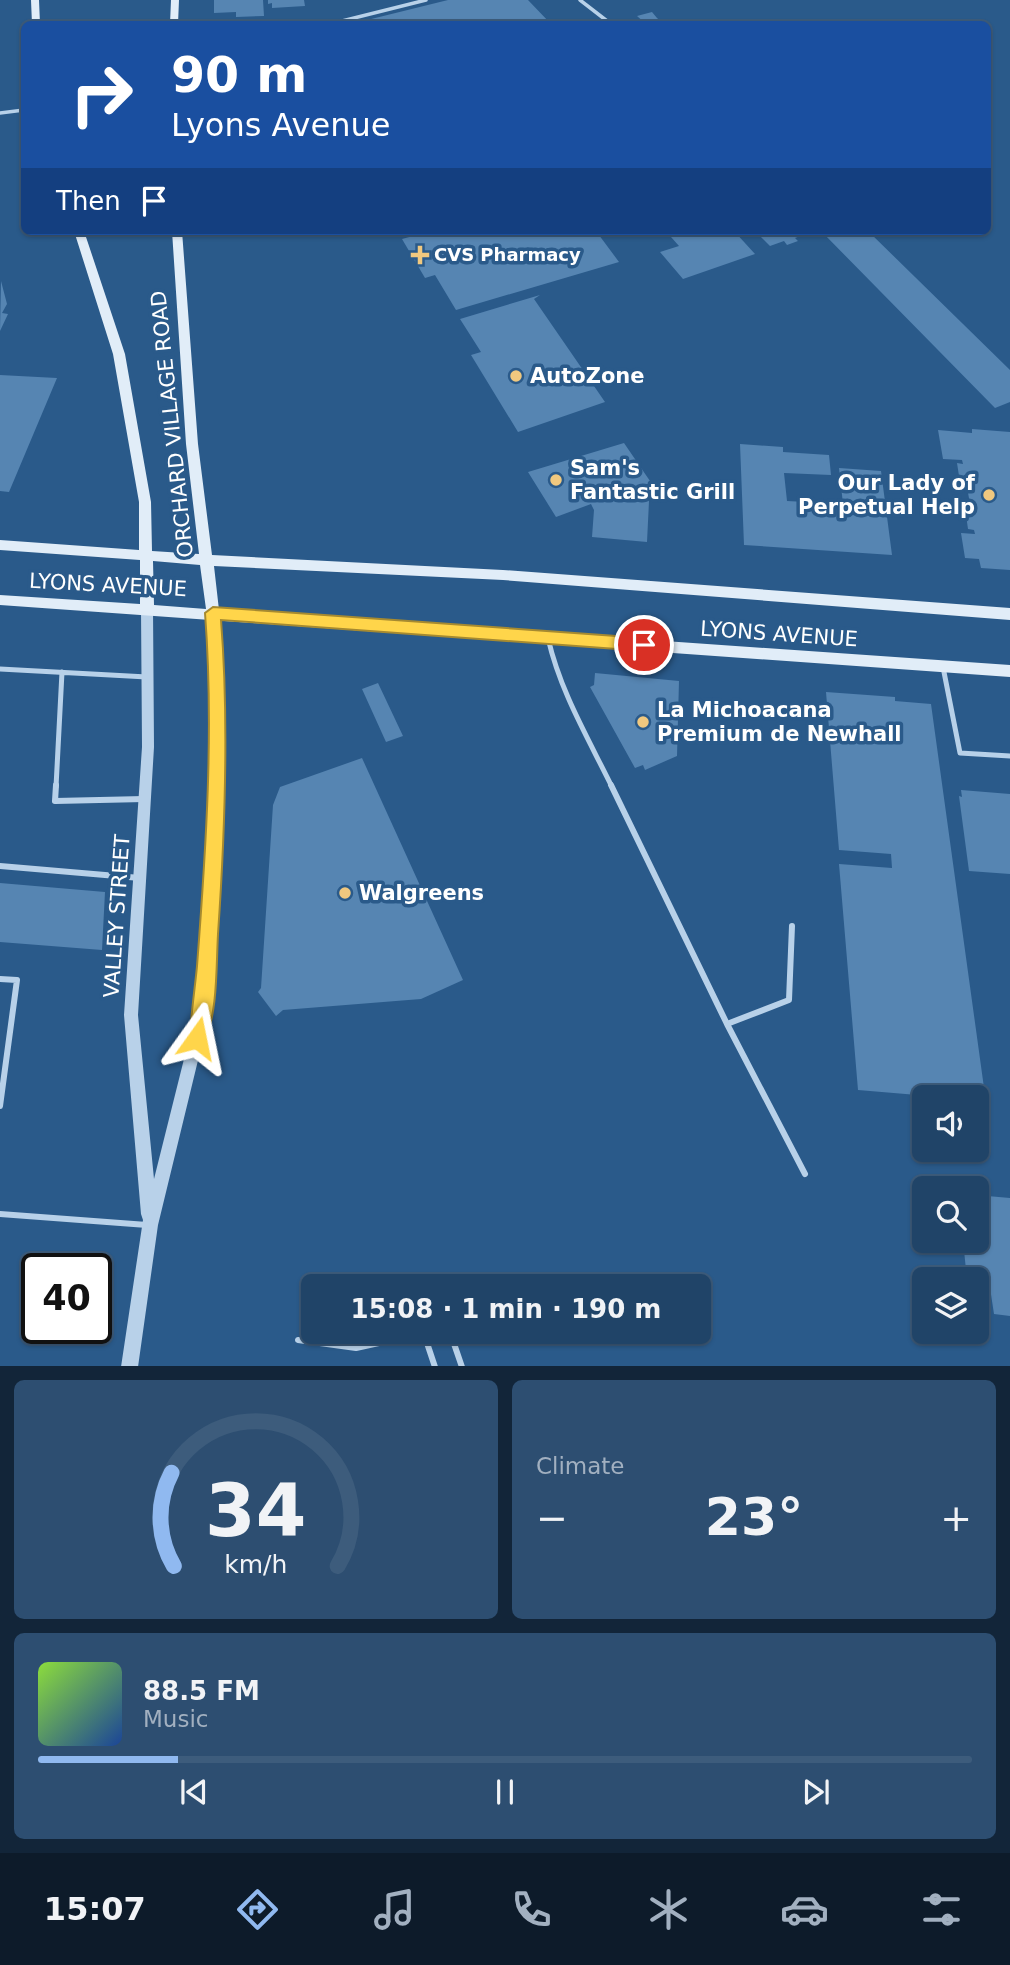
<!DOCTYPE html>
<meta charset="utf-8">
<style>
body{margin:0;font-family:"DejaVu Sans",sans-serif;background:#2d4e71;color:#f1f3f6;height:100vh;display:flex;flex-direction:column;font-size:26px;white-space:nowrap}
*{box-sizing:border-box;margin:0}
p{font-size:23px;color:#a2b0c0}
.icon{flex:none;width:38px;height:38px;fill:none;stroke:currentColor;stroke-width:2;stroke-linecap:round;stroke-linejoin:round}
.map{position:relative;height:1366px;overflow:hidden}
.details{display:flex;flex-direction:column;gap:14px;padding:14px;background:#122539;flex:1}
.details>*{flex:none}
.guide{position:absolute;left:21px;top:21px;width:970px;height:214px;border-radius:10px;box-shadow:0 2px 5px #0004,0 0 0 2px #3d5c7c;background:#1a4fa0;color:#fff;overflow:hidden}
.tools{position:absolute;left:912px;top:1085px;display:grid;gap:14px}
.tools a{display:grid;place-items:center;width:77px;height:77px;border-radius:10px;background:#204468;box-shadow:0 2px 5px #0004,0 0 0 2px #3d5c7c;font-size:35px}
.speed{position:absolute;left:21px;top:1253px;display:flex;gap:14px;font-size:35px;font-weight:700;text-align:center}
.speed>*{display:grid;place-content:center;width:91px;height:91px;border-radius:50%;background:#204468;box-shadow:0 2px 5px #0004,0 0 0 2px #3d5c7c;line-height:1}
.speed .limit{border:4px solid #111;border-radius:10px;background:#fff;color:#111}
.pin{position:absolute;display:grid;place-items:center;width:60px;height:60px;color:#fff;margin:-30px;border:4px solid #fff;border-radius:50%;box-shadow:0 2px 7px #0007}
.me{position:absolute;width:77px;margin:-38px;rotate:12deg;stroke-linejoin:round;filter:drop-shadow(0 0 5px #0008)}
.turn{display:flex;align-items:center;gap:24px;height:147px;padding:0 35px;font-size:32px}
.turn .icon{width:91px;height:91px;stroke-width:2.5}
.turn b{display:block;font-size:49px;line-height:60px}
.then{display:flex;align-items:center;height:66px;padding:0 35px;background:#0003;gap:14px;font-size:26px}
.big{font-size:52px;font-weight:600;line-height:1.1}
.details .widget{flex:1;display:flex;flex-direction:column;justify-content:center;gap:10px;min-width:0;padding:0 24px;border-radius:10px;background:#2d4e71}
.details .dial{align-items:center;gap:0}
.dial svg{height:182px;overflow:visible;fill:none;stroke:#3d5c7c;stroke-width:7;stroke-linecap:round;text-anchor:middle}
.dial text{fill:#f1f3f6;stroke:none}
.song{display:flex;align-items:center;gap:21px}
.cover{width:84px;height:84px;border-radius:10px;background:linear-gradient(135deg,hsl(90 70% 55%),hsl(220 70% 35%))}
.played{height:7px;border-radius:4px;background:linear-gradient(90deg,#90b9f0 15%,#3d5c7c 15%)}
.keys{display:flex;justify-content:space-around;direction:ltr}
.heat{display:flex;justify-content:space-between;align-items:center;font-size:38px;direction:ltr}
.details .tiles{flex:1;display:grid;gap:14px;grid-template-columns:1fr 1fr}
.widget:last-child{grid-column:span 2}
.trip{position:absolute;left:301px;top:1274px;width:410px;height:70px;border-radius:10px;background:#204468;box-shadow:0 2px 5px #0004,0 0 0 2px #3d5c7c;font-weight:600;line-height:70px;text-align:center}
.tabs{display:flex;height:112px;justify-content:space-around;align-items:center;background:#0d1b2a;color:#a2b0c0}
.tabs .icon{width:49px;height:49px}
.tabs .on{color:#90b9f0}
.tabs b{font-size:32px;color:#f1f3f6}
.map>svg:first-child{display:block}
.building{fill:#5685b2}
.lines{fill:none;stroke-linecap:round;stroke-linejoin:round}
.service-far2{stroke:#b8d1e9;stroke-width:3.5}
.service-far1{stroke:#b8d1e9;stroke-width:5}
.service{stroke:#b8d1e9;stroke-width:6}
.tertiary{fill:#b8d1e9;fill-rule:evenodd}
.secondary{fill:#e1edf8;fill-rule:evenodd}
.route{fill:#ffd54a;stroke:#a68a30;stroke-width:2}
.poi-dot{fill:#f0c87f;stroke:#2a5a8a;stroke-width:2.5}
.labels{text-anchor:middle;stroke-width:7;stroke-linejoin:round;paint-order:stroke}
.far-poi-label{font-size:18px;font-weight:bold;fill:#fff;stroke:#2a5a8a;text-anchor:start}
.poi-label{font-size:21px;font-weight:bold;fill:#fff;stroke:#2a5a8a;text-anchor:start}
.street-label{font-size:21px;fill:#fff;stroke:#2a5a8a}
</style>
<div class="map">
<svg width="1010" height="1367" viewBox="0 0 1010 1367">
<rect width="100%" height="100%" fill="#2a5a8a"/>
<path class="building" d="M 214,0 L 263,0 L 264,16 L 236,17 L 236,12 L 214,13 Z
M 268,0 L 304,0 L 305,6 L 272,8 L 272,3 L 268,4 Z
M 448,0 L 528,0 L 551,24 L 351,24 Z
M 652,12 L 657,18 L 664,24 L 646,24 L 637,16 Z
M 431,231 L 596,231 L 619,262 L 456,310 L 435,275 L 425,278 L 402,239 Z
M 675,231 L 734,231 L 755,254 L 683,279 L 660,252 L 679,246 L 671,237 L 678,235 Z
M 755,231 L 806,231 L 808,233 L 795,238 L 798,241 L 787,245 L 784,241 L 770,246 Z
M 821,231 L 868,231 L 1010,370 L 1010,402 L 995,408 Z
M 1,281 L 7,304 L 2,313 L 8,314 L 0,331 Z
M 540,295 L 534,299 L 605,402 L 518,432 L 471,355 L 481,352 L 460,319 Z
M 0,375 L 57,378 L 9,492 L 0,491 Z
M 972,429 L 1010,432 L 1010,570 L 981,568 L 979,559 L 965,558 L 961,533 L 975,534 L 974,530 L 968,529 L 966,515 L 972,515 L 965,476 L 959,476 L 957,463 L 963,464 L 962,460 L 943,459 L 938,430 L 972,433 Z
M 624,443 L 650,481 L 647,542 L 592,537 L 594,510 L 591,504 L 556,517 L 528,472 Z
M 740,444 L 783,447 L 783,452 L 829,455 L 831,475 L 784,473 L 787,501 L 843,504 L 839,468 L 881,471 L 892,555 L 744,545 Z
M 595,673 L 679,681 L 677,756 L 645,770 L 643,765 L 635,768 L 590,687 L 594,685 Z
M 378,683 L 403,736 L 386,742 L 362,689 Z
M 826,692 L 895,697 L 895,701 L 931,704 L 985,1095 L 941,1091 L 941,1097 L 858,1090 L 839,864 L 892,868 L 891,854 L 839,850 Z
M 362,758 L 463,980 L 421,999 L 283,1010 L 276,1016 L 258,992 L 261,988 L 273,805 L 280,787 Z
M 961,790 L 1010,794 L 1010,874 L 969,871 L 959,796 L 962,797 Z
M 0,883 L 105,892 L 102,950 L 0,942 Z
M 976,1195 L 1010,1198 L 1010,1316 L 994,1314 L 990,1288 L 976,1287 L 976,1279 L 967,1279 L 963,1241 L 976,1241 Z"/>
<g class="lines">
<path class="service-far2" d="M 580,0 L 611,24
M 330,24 L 426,0
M 0,113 L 24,110"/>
<path class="service-far1" d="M 548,638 C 560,691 588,738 612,787
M 943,667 L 960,753 L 1010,756
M 0,669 L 147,677
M 56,787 L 62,672"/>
<path class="service" d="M 56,785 L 55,801 L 144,799
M 611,785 L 727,1024 L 805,1174
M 0,866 L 140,878
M 0,979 L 17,980 L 0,1106
M 727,1024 L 789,1000 L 792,926
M 0,1214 L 147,1225
M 450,1332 L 462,1367
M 424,1334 L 435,1367
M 298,1340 L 356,1348 L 429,1332"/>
<path class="tertiary" d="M 147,604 L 151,606 L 153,609 L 154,747 L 138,1015 L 154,1179 L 196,1011 L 207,865 L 210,655 L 207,613 L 209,610 L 217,610 L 219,613 L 222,655 L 221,865 L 210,1011 L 158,1225 L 138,1367 L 121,1367 L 143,1220 L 141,1214 L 124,1015 L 142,747 L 141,609 L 143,606 Z"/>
<path class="secondary" d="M 31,0 L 39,0 L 40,24 L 32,24 Z
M 171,0 L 179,0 L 178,24 L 170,24 Z
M 74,231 L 84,231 L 125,354 L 151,502 L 152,551 L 199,554 L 186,444 L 172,231 L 182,231 L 198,444 L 212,555 L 503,570 L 1010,608 L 1010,620 L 503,580 L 214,566 L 219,610 L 1010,665 L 1010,677 L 0,605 L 0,595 L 140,604 L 140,560 L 0,550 L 0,540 L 139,550 L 139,502 L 113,354 ZM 153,561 L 200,565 L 206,609 L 154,605 Z"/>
</g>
<path class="route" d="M 213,607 L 644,638 L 652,645 L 644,651 L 221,620 C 229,720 225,833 218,934 C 216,970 218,1010 204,1044 L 197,1047 L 190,1044 C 188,1038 196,979 197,966 C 206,849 214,730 205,613 Z"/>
<g class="poi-dot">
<path d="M416.5 244.5h7v7h7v7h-7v7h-7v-7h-7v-7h7z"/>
<circle cx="516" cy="376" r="7"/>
<circle cx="556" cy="480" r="7"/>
<circle cx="989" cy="495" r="7"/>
<circle cx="643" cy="722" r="7"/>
<circle cx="345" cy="893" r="7"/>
</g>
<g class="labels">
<g class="far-poi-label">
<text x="434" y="261">CVS Pharmacy</text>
</g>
<g class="poi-label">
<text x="530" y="383">AutoZone</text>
<text x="570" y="475">Sam's<tspan x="570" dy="24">Fantastic Grill</tspan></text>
<text x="975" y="490" text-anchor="end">Our Lady of<tspan x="975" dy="24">Perpetual Help</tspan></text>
<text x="657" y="717">La Michoacana<tspan x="657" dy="24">Premium de Newhall</tspan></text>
<text x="359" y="900">Walgreens</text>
</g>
<g class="street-label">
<text transform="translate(172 424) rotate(-96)" y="7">ORCHARD VILLAGE ROAD</text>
<text transform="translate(108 585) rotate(3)" y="7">LYONS AVENUE</text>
<text transform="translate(779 634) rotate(4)" y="7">LYONS AVENUE</text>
<text transform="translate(117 916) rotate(-86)" y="7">VALLEY STREET</text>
</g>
</g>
</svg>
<div class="tools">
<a><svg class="icon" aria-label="sound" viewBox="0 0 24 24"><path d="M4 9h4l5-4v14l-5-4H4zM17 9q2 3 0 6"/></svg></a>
<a><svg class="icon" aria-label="search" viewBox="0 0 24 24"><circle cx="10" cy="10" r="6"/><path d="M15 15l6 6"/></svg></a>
<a><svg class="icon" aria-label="layers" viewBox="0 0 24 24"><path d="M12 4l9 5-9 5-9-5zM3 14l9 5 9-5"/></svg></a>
</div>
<div class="speed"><div class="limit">40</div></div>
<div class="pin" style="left:644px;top:645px;background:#d93025"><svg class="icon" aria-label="arrive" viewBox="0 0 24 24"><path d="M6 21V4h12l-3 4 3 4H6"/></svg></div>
<svg class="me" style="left:197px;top:1038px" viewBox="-20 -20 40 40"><path d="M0-17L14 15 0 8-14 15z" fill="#ffd54a" stroke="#fff" stroke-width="4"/></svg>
<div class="trip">15:08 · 1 min · 190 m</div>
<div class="guide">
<div class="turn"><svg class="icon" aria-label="right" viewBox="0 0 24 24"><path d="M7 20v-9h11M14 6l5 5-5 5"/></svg><div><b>90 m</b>Lyons Avenue</div></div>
<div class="then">Then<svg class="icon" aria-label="arrive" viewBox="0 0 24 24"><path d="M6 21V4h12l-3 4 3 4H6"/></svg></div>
</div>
</div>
<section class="details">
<div class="tiles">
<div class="widget dial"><svg viewBox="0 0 100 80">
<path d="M14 69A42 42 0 1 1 86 69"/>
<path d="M14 69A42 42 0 0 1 13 28" stroke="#90b9f0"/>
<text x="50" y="56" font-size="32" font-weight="700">34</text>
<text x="50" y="72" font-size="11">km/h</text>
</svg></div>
<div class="widget"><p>Climate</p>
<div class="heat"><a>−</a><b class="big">23°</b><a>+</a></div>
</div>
<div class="widget">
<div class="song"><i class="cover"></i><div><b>88.5 FM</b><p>Music</p></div></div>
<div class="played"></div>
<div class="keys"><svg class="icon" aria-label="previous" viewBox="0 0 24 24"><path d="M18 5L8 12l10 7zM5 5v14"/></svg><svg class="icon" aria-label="pause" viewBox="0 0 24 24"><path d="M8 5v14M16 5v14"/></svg><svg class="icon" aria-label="next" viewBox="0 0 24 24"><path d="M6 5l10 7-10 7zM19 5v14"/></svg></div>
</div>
</div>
</section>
<nav class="tabs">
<b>15:07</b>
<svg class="icon on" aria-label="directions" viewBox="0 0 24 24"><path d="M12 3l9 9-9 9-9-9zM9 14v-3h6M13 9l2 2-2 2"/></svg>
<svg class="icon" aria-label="music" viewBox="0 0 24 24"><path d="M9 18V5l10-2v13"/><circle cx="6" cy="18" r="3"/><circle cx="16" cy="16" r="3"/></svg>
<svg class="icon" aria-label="phone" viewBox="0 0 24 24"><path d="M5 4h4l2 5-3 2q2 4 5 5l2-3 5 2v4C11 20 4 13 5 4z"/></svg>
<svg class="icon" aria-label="climate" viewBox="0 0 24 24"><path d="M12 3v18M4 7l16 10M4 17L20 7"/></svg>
<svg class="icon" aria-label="car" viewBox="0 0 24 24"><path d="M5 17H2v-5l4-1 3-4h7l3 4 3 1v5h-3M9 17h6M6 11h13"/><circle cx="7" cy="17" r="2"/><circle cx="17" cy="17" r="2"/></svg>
<svg class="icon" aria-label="filters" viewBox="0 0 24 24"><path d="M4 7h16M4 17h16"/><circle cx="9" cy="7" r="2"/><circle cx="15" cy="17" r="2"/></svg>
</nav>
